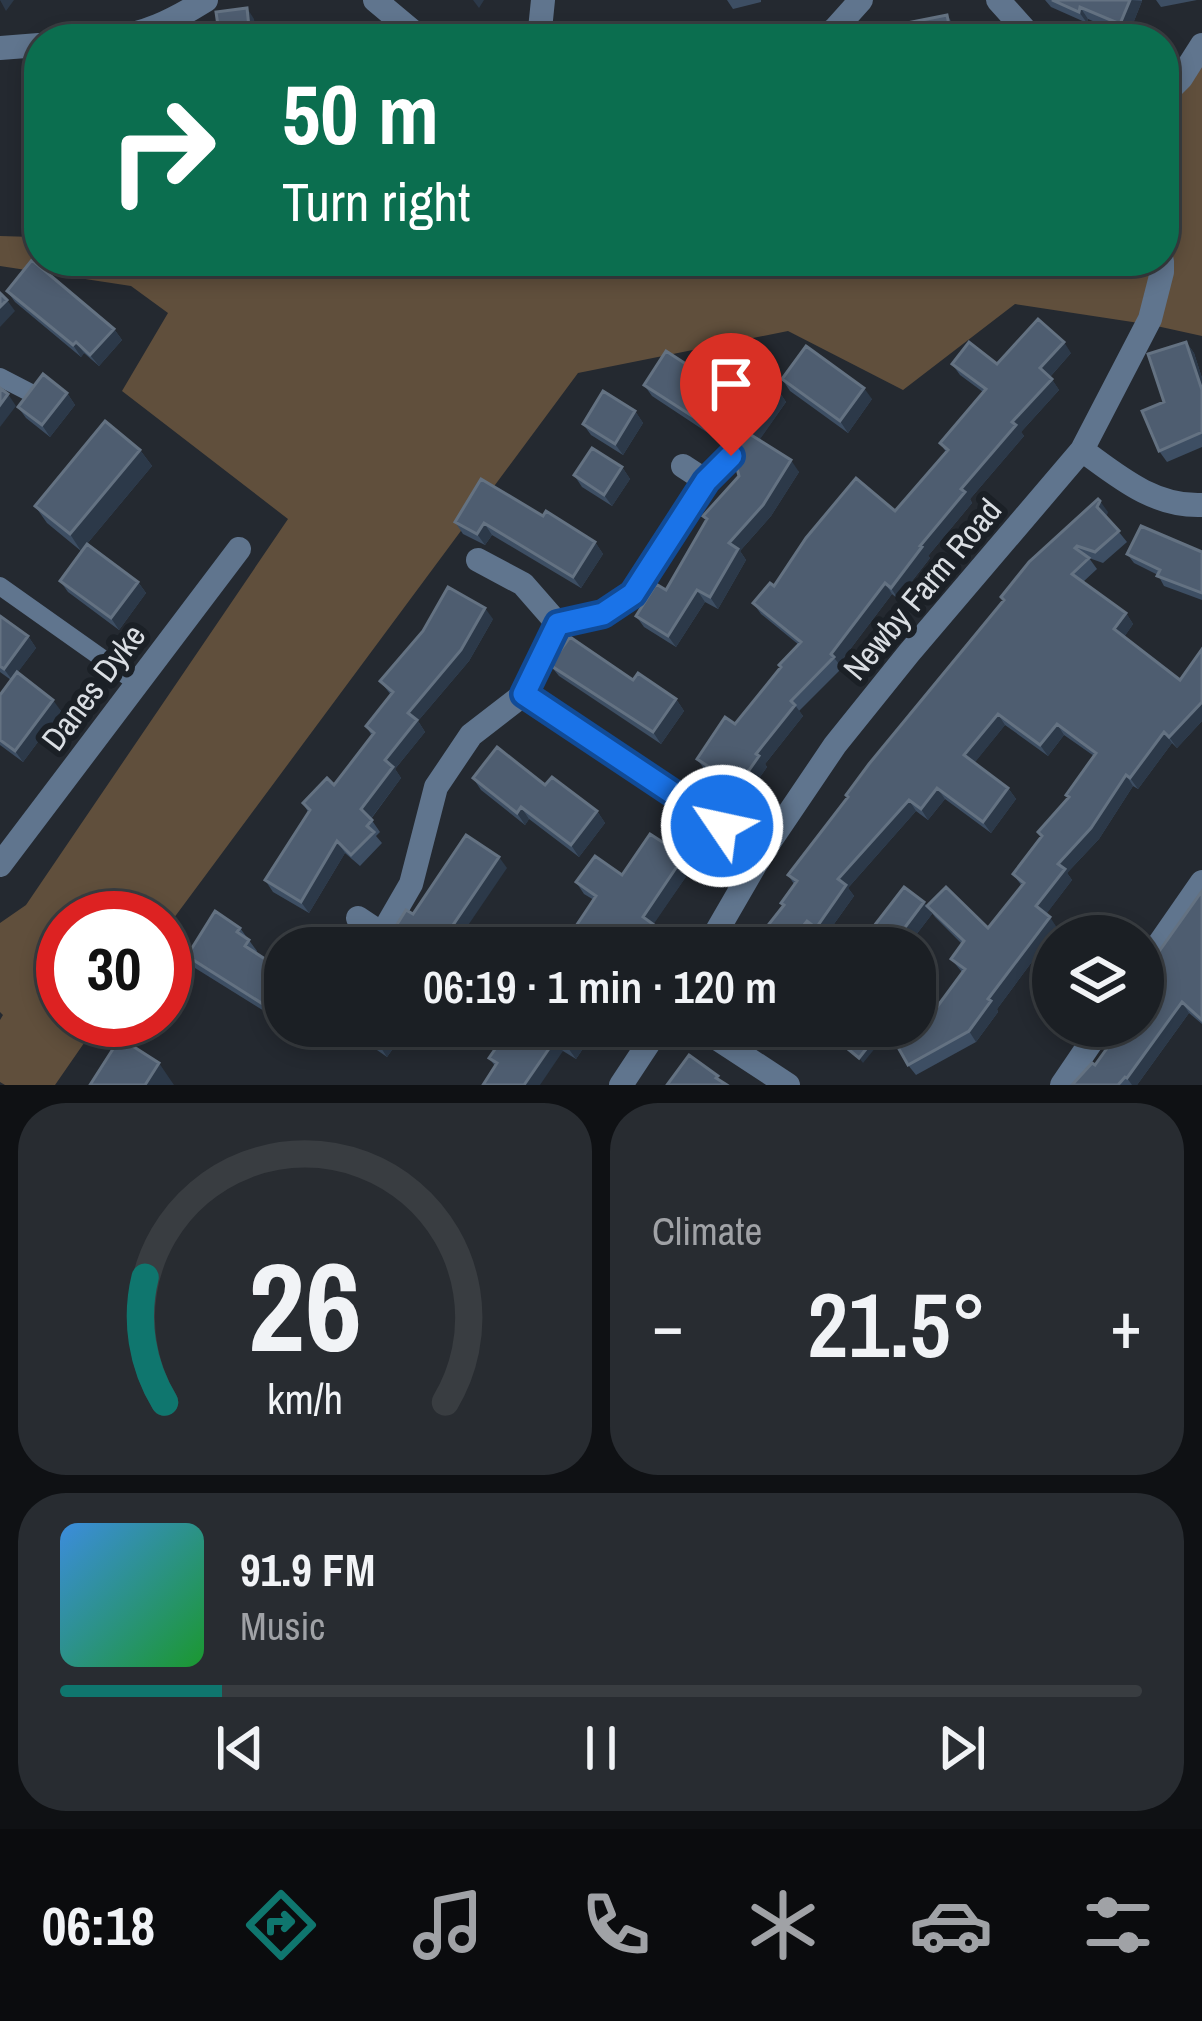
<!DOCTYPE html>
<meta charset="utf-8">
<style>
body{margin:0;font-family:"Archivo Narrow",sans-serif;background:#282c31;color:#f1f3f6;height:100vh;display:flex;flex-direction:column;font-size:45px;white-space:nowrap}
*{box-sizing:border-box;margin:0}
p{font-size:39px;color:#a0a2a6}
.icon{flex:none;width:66px;height:66px;fill:none;stroke:currentColor;stroke-width:2;stroke-linecap:round;stroke-linejoin:round}
.map{position:relative;height:1085px;overflow:hidden}
.drawer{display:flex;flex-direction:column;gap:18px;padding:18px;background:#0f1114;flex:1}
.drawer>*{flex:none}
.banner{position:absolute;left:24px;top:24px;width:1155px;height:252px;border-radius:48px;box-shadow:0 6px 18px #0003,0 0 0 3px #393d41;background:#0b6e4f;color:#fff;overflow:hidden}
.tools{position:absolute;left:1032px;top:915px;display:grid;gap:24px}
.tools a{display:grid;place-items:center;width:132px;height:132px;border-radius:50%;background:#1b1f24;box-shadow:0 6px 18px #0003,0 0 0 3px #393d41;font-size:60px}
.speed{position:absolute;left:36px;top:891px;display:flex;gap:24px;font-size:60px;font-weight:700;text-align:center}
.speed>*{display:grid;place-content:center;width:156px;height:156px;border-radius:50%;background:#1b1f24;box-shadow:0 6px 18px #0003,0 0 0 3px #393d41;line-height:1}
.speed .limit{border:18px solid #d22;background:#fff;color:#111}
.pin{position:absolute;display:grid;place-items:center;width:102px;height:102px;color:#fff;margin:-123px -51px;border-radius:50% 50% 50% 0;rotate:-45deg;box-shadow:0 0 12px #0007}
.pin .icon{rotate:45deg}
.me{position:absolute;width:132px;margin:-66px;rotate:304deg;stroke-linejoin:round;filter:drop-shadow(0 0 9px #0008)}
.turn{display:flex;align-items:center;gap:42px;height:252px;padding:0 60px;font-size:54px}
.turn .icon{width:156px;height:156px;stroke-width:2.5}
.turn b{display:block;font-size:84px;line-height:102px}
.big{font-size:90px;font-weight:600;line-height:1.1}
.drawer .tile{flex:1;display:flex;flex-direction:column;justify-content:center;gap:18px;min-width:0;padding:0 42px;border-radius:48px;background:#282c31}
.drawer .dial{align-items:center;gap:0}
.dial svg{height:312px;overflow:visible;fill:none;stroke:#393d41;stroke-width:7;stroke-linecap:round;text-anchor:middle}
.dial text{fill:#f1f3f6;stroke:none}
.song{display:flex;align-items:center;gap:36px}
.cover{width:144px;height:144px;border-radius:18px;background:linear-gradient(135deg,hsl(210 70% 55%),hsl(130 70% 35%))}
.played{height:12px;border-radius:6px;background:linear-gradient(90deg,#0f766e 15%,#393d41 15%)}
.keys{display:flex;justify-content:space-around;direction:ltr}
.heat{display:flex;justify-content:space-between;align-items:center;font-size:66px;direction:ltr}
.drawer .tiles{flex:1;display:grid;gap:18px;grid-template-columns:1fr 1fr}
.tile:last-child{grid-column:span 2}
.trip{position:absolute;left:264px;top:927px;width:672px;height:120px;border-radius:48px;background:#1b1f24;box-shadow:0 6px 18px #0003,0 0 0 3px #393d41;font-weight:600;line-height:120px;text-align:center}
.tabs{display:flex;height:192px;justify-content:space-around;align-items:center;background:#0b0c0e;color:#a0a2a6}
.tabs .icon{width:84px;height:84px}
.tabs .current{color:#0f766e}
.tabs b{font-size:54px;color:#f1f3f6}
.map>svg:first-child{display:block}
.green{fill:#604f3c}
.lines{fill:none;stroke-linecap:round;stroke-linejoin:round}
.lane{stroke:#60758e;stroke-width:18}
.street{stroke:#60758e;stroke-width:24}
.wall{fill:#3d4e63}
.shaded-wall{fill:#2c3949}
.building{fill:#4e5d70;stroke:#647282;stroke-width:3}
.route-casing{stroke:#114b97;stroke-width:30}
.route{stroke:#1a73e8;stroke-width:21}
.labels{text-anchor:middle;stroke-width:12;stroke-linejoin:round;paint-order:stroke}
.street-label{font-size:33px;fill:#dadee3;stroke:#1b2026}
</style>
<div class="map">
<svg width="1202" height="1085" viewBox="0 0 1202 1085">
<rect width="100%" height="100%" fill="#242930"/>
<path class="green" d="M 1202,58 L 1202,336 L 1152,325 L 1170,261 L 1164,162 L 1164,104 Z
M 38,169 L 39,261 L 1154,261 L 1139,323 L 1015,304 L 903,390 L 788,331 L 578,373 L 165,930 L 165,918 L 63,918 L 63,1020 L 100,1020 L 55,1085 L 5,1085 L 0,1082 L 0,1020 L 3,1015 L 0,1012 L 0,923 L 26,905 L 288,519 L 122,391 L 168,313 L 131,286 L 0,266 L 0,236 L 33,237 Z"/>
<g class="lines">
<path class="lane" d="M 0,377 L 29,392
M 0,586 L 137,683"/>
<path class="street" d="M 375,0 L 418,36 L 428,39
M 998,0 L 1033,39
M 104,39 C 143,36 174,20 206,0
M 539,39 L 543,0
M 821,39 L 835,29 L 861,0
M 0,48 L 39,45
M 1164,95 L 1181,78 L 1202,45
M 1082,450 C 1119,477 1154,507 1202,505
M 683,466 L 706,481
M 478,560 L 523,584 L 558,624 L 524,694
M 558,624 L 603,614 L 633,594 L 685,510 L 706,481 L 731,456
M 0,865 L 239,549
M 358,918 L 382,934
M 374,948 L 411,884 L 436,787 L 471,735 L 524,694 L 762,853
M 707,948 L 762,853 L 835,745 L 909,653 L 1082,450 L 1150,319 L 1162,272 L 1162,261
M 1143,967 L 1202,882
M 698,1026 L 788,1085
M 621,1085 L 660,1026
M 1062,1085 L 1102,1026"/>
</g>
<path class="wall" d="M 727,0 L 761,0 L 761,2 L 733,9 Z
M 1045,0 L 1142,0 L 1142,1 L 1128,36 L 1088,19 L 1087,23 L 1051,7 Z
M 1156,0 L 1197,0 L 1161,7 Z
M 7,291 L 114,329 L 122,340 L 99,366 L 84,353 L 81,357 L 15,302 Z
M 1186,342 L 1194,353 L 1202,378 L 1202,447 L 1167,462 L 1159,451 L 1164,402 Z
M 1071,353 L 1050,377 L 1059,390 L 1021,432 L 1024,436 L 970,499 L 972,503 L 928,556 L 930,558 L 898,599 L 892,594 L 839,664 L 842,668 L 799,711 L 803,716 L 765,764 L 767,767 L 746,797 L 705,770 L 697,759 L 735,724 L 799,645 L 761,614 L 753,603 L 774,586 L 895,511 L 946,452 L 940,443 L 983,392 L 960,375 L 952,364 L 997,364 Z
M 697,377 L 696,380 L 721,397 L 724,401 L 778,390 L 786,402 L 759,440 L 799,472 L 771,516 L 740,551 L 746,560 L 718,609 L 705,602 L 676,647 L 644,627 L 636,616 L 666,590 L 706,520 L 703,516 L 739,476 L 739,442 L 728,429 L 725,414 L 711,435 L 652,396 L 644,385 Z
M 782,379 L 872,399 L 848,433 L 790,391 Z
M 67,393 L 75,405 L 50,437 L 26,418 L 18,407 Z
M 635,411 L 643,423 L 623,455 L 591,435 L 583,424 Z
M 140,450 L 152,466 L 81,551 L 47,523 L 35,506 Z
M 622,467 L 630,479 L 612,506 L 582,487 L 574,475 Z
M 1108,512 L 1106,516 L 1127,542 L 1103,563 L 1089,558 L 1097,569 L 1083,582 L 1126,613 L 1133,624 L 1124,637 L 1180,680 L 1202,649 L 1202,721 L 1177,748 L 1172,743 L 1138,789 L 1133,786 L 1099,839 L 1067,873 L 1072,880 L 1046,914 L 1057,928 L 997,1009 L 998,1012 L 976,1042 L 916,1075 L 908,1065 L 937,1007 L 962,972 L 951,959 L 962,944 L 935,917 L 927,906 L 988,928 L 1022,886 L 1013,874 L 1041,838 L 1038,832 L 1069,798 L 1066,795 L 1094,756 L 1064,735 L 1048,756 L 1005,725 L 974,763 L 1008,788 L 1016,799 L 991,833 L 945,799 L 928,820 L 916,811 L 848,888 L 854,896 L 824,938 L 814,932 L 802,948 L 750,948 L 783,906 L 781,903 L 794,884 L 788,875 Z
M 543,516 L 595,542 L 603,554 L 581,588 L 492,535 L 485,545 L 463,534 L 455,522 Z
M 1202,552 L 1202,600 L 1164,586 L 1158,575 L 1134,563 L 1127,554 Z
M 60,581 L 138,582 L 146,593 L 119,630 L 68,592 Z
M 0,616 L 28,636 L 36,648 L 17,673 L 61,711 L 23,762 L 0,745 L 0,695 L 11,680 L 0,672 Z
M 493,619 L 469,661 L 418,721 L 425,732 L 395,769 L 401,778 L 371,819 L 380,832 L 376,836 L 382,843 L 360,866 L 345,853 L 309,913 L 273,892 L 265,880 L 308,812 L 303,803 L 334,785 L 372,736 L 366,726 L 391,695 L 380,681 Z
M 550,665 L 633,680 L 676,699 L 684,711 L 661,744 L 559,676 Z
M 473,778 L 545,785 L 597,811 L 605,823 L 579,857 L 529,819 L 525,825 L 481,790 Z
M 684,856 L 692,868 L 653,924 L 665,938 L 658,948 L 567,948 L 564,944 L 594,900 L 584,894 L 576,882 L 622,875 Z
M 1202,891 L 1202,1024 L 1189,1013 L 1137,1085 L 1072,1085 L 1095,1065 L 1123,1026 L 1155,975 L 1148,967 Z
M 924,902 L 932,914 L 906,948 L 895,948 L 882,938 L 874,926 Z
M 240,928 L 257,951 L 256,953 L 285,972 L 285,1024 L 195,968 L 187,956 Z
M 288,1026 L 313,1026 L 306,1037 Z
M 348,1026 L 409,1026 L 387,1057 L 354,1034 Z
M 511,1026 L 598,1026 L 576,1059 L 563,1051 L 495,1066 L 489,1058 Z"/>
<path class="shaded-wall" d="M 0,0 L 14,0 L 6,11 Z
M 473,0 L 484,0 L 479,8 Z
M 1130,0 L 1142,1 L 1128,36 L 1120,24 Z
M 1080,7 L 1088,19 L 1087,23 L 1079,12 Z
M 247,8 L 254,19 L 257,39 L 251,39 Z
M 947,15 L 955,26 L 957,39 L 952,39 Z
M 7,300 L 15,311 L 0,327 L 0,307 Z
M 114,329 L 122,340 L 99,366 L 90,355 Z
M 76,342 L 84,353 L 81,357 L 73,345 Z
M 1064,342 L 1071,353 L 1048,379 L 1040,368 Z
M 1186,342 L 1194,353 L 1202,378 L 1202,390 Z
M 689,366 L 697,377 L 693,384 L 685,373 Z
M 1052,379 L 1059,390 L 1021,432 L 1024,436 L 970,499 L 972,503 L 928,556 L 930,558 L 898,599 L 891,588 L 961,489 L 1012,422 Z
M 864,388 L 872,399 L 848,433 L 840,421 Z
M 778,390 L 786,402 L 756,445 L 748,433 Z
M 67,393 L 75,405 L 50,437 L 42,425 Z
M 8,394 L 16,406 L 0,427 L 0,405 Z
M 721,397 L 729,408 L 711,435 L 703,423 Z
M 635,411 L 643,423 L 623,455 L 615,444 Z
M 140,450 L 152,466 L 81,551 L 70,534 Z
M 791,460 L 799,472 L 771,516 L 740,551 L 746,560 L 718,609 L 710,597 L 729,543 Z
M 622,467 L 630,479 L 612,506 L 604,495 Z
M 1100,501 L 1108,512 L 1105,518 L 1097,507 Z
M 484,523 L 492,535 L 485,545 L 477,534 Z
M 595,542 L 603,554 L 581,588 L 573,577 Z
M 138,582 L 146,593 L 119,630 L 111,618 Z
M 885,583 L 892,594 L 839,664 L 831,654 Z
M 697,590 L 705,602 L 676,647 L 668,636 Z
M 485,608 L 493,619 L 469,661 L 418,721 L 425,732 L 395,769 L 401,778 L 369,821 L 361,809 L 408,713 Z
M 1126,613 L 1133,624 L 1122,640 L 1114,629 Z
M 28,636 L 36,648 L 12,680 L 4,669 Z
M 676,699 L 684,711 L 661,744 L 653,732 Z
M 53,700 L 61,711 L 23,762 L 15,751 Z
M 1202,702 L 1202,721 L 1177,748 L 1169,737 Z
M 795,705 L 803,716 L 765,764 L 767,767 L 746,797 L 738,786 L 756,754 Z
M 998,714 L 1005,725 L 972,766 L 964,755 Z
M 1057,724 L 1064,735 L 1048,756 L 1040,745 Z
M 1164,732 L 1172,743 L 1138,789 L 1130,778 Z
M 1126,775 L 1133,786 L 1099,839 L 1067,873 L 1072,880 L 1044,917 L 1036,906 L 1058,864 Z
M 937,788 L 945,799 L 928,820 L 921,809 Z
M 1008,788 L 1016,799 L 991,833 L 983,822 Z
M 909,800 L 916,811 L 848,888 L 854,896 L 824,938 L 816,928 L 838,879 Z
M 521,807 L 529,819 L 525,825 L 517,813 Z
M 597,811 L 605,823 L 579,857 L 571,845 Z
M 337,841 L 345,853 L 309,913 L 301,902 Z
M 684,856 L 692,868 L 651,928 L 643,917 Z
M 499,857 L 507,868 L 456,943 L 459,948 L 445,948 L 447,934 Z
M 924,902 L 932,914 L 906,948 L 898,948 L 894,942 Z
M 1050,917 L 1057,928 L 997,1009 L 998,1012 L 976,1042 L 969,1031 L 988,999 Z
M 807,921 L 814,932 L 802,948 L 786,948 Z
M 657,927 L 665,938 L 658,948 L 641,948 Z
M 1182,1002 L 1189,1013 L 1137,1085 L 1132,1085 L 1127,1078 Z
M 298,1026 L 313,1026 L 306,1037 Z
M 393,1026 L 409,1026 L 387,1057 L 379,1045 Z
M 583,1026 L 598,1026 L 576,1059 L 568,1048 Z
M 877,1035 L 881,1041 L 863,1063 L 859,1058 Z
M 555,1040 L 563,1051 L 540,1085 L 524,1085 Z
M 159,1063 L 174,1085 L 145,1085 Z"/>
<path class="building" d="M 1052,0 L 1130,0 L 1120,24 L 1080,7 L 1079,12 Z
M 247,8 L 250,37 L 318,28 L 320,39 L 220,39 L 216,12 Z
M 947,15 L 952,39 L 869,39 L 867,31 Z
M 32,260 L 114,329 L 90,355 L 76,342 L 73,345 L 7,291 Z
M 0,293 L 7,300 L 0,307 Z
M 1038,319 L 1064,342 L 1040,368 L 1052,379 L 1012,422 L 1016,425 L 961,489 L 965,492 L 920,546 L 922,547 L 891,588 L 885,583 L 831,654 L 834,657 L 791,701 L 795,705 L 756,754 L 759,756 L 738,786 L 697,759 L 725,717 L 735,724 L 781,667 L 779,665 L 801,642 L 753,603 L 770,583 L 774,586 L 806,538 L 856,478 L 895,511 L 948,450 L 940,443 L 986,389 L 952,364 L 969,342 L 997,364 Z
M 1186,342 L 1202,390 L 1202,432 L 1159,451 L 1142,411 L 1164,402 L 1148,354 Z
M 806,346 L 864,388 L 840,421 L 782,379 Z
M 666,351 L 689,366 L 685,373 L 721,397 L 703,423 L 644,385 Z
M 746,368 L 778,390 L 748,433 L 791,460 L 763,505 L 729,543 L 738,549 L 710,597 L 697,590 L 668,636 L 636,616 L 656,584 L 666,590 L 707,519 L 703,516 L 739,476 L 734,457 L 739,441 L 735,434 L 728,429 L 722,403 Z
M 43,374 L 67,393 L 42,425 L 18,407 Z
M 0,388 L 8,394 L 0,405 Z
M 603,391 L 635,411 L 615,444 L 583,424 Z
M 105,421 L 140,450 L 70,534 L 35,506 Z
M 592,448 L 622,467 L 604,495 L 574,475 Z
M 481,479 L 543,516 L 546,511 L 595,542 L 573,577 L 484,523 L 477,534 L 455,522 Z
M 1098,499 L 1100,501 L 1097,507 L 1119,531 L 1095,552 L 1077,546 L 1075,548 L 1089,558 L 1072,574 L 1126,613 L 1114,629 L 1180,680 L 1202,649 L 1202,702 L 1169,737 L 1164,732 L 1130,778 L 1126,775 L 1091,828 L 1058,864 L 1065,869 L 1036,906 L 1050,917 L 988,999 L 991,1001 L 969,1031 L 908,1065 L 890,1033 L 902,1026 L 915,1026 L 915,1019 L 937,1007 L 965,969 L 951,959 L 964,941 L 927,906 L 946,887 L 988,928 L 1024,883 L 1013,874 L 1042,836 L 1038,832 L 1069,797 L 1066,795 L 1096,753 L 1057,724 L 1040,745 L 998,714 L 964,755 L 1008,788 L 983,822 L 937,788 L 921,809 L 909,800 L 838,879 L 846,885 L 816,928 L 807,921 L 786,948 L 750,948 L 784,905 L 781,903 L 797,881 L 788,875 L 848,797 L 846,795 L 869,764 L 1004,600 L 1001,597 L 1029,562 Z
M 1141,526 L 1202,552 L 1202,593 L 1157,576 L 1160,570 L 1127,554 Z
M 87,544 L 138,582 L 111,618 L 60,581 Z
M 448,587 L 485,608 L 461,650 L 408,713 L 417,720 L 385,760 L 393,767 L 361,809 L 372,820 L 367,826 L 374,832 L 351,855 L 337,841 L 301,902 L 265,880 L 310,810 L 303,803 L 327,778 L 334,785 L 374,733 L 366,726 L 393,692 L 380,681 L 423,631 Z
M 0,616 L 28,636 L 4,669 L 0,666 Z
M 570,637 L 633,680 L 638,673 L 676,699 L 653,732 L 550,665 Z
M 17,672 L 53,700 L 15,751 L 0,740 L 0,695 Z
M 497,747 L 545,785 L 552,777 L 597,811 L 571,845 L 521,807 L 517,813 L 473,778 Z
M 650,834 L 684,856 L 643,917 L 657,927 L 641,948 L 571,948 L 564,944 L 596,896 L 576,882 L 595,856 L 622,875 Z
M 466,835 L 499,857 L 447,934 L 451,937 L 445,948 L 391,948 L 397,938 L 391,934 L 406,910 L 413,914 Z
M 904,887 L 924,902 L 894,942 L 874,926 Z
M 1202,891 L 1202,1020 L 1182,1002 L 1127,1078 L 1125,1077 L 1118,1085 L 1072,1085 L 1092,1063 L 1095,1065 L 1123,1026 L 1143,1026 L 1143,991 L 1156,973 L 1148,967 Z
M 215,911 L 240,928 L 237,932 L 249,940 L 245,946 L 285,972 L 285,1018 L 187,956 Z
M 351,1026 L 393,1026 L 379,1045 Z
M 511,1026 L 583,1026 L 568,1048 L 555,1040 L 524,1085 L 483,1085 L 497,1063 L 489,1058 Z
M 848,1026 L 865,1026 L 877,1035 L 859,1058 L 837,1040 Z
M 120,1038 L 159,1063 L 145,1085 L 90,1085 Z
M 689,1055 L 718,1076 L 716,1078 L 727,1085 L 667,1085 Z"/>
<g class="lines">
<defs>
<path id="route" d="M 722,826 L 524,694 L 558,624 L 603,614 L 633,594 L 706,481 L 731,456"/>
</defs>
<use href="#route" class="route-casing"/>
<use href="#route" class="route"/>
</g>
<g class="labels">
<g class="street-label">
<text transform="translate(922 589) rotate(-50)" y="12">Newby Farm Road</text>
<text transform="translate(93 687) rotate(-53)" y="12">Danes Dyke</text>
</g>
</g>
</svg>
<div class="tools">
<a><svg class="icon" aria-label="layers" viewBox="0 0 24 24"><path d="M12 4l9 5-9 5-9-5zM3 14l9 5 9-5"/></svg></a>
</div>
<div class="speed"><div class="limit">30</div></div>
<div class="pin" style="left:731px;top:456px;background:#d93025"><svg class="icon" aria-label="arrive" viewBox="0 0 24 24"><path d="M6 21V4h12l-3 4 3 4H6"/></svg></div>
<svg class="me" style="left:722px;top:826px" viewBox="-20 -20 40 40"><circle r="17" fill="#1a73e8" stroke="#fff" stroke-width="3"/><path d="M0-11L8 9 0 5-8 9z" fill="#fff"/></svg>
<div class="trip">06:19 · 1 min · 120 m</div>
<div class="banner">
<div class="turn"><svg class="icon" aria-label="right" viewBox="0 0 24 24"><path d="M7 20v-9h11M14 6l5 5-5 5"/></svg><div><b>50 m</b>Turn right</div></div>
</div>
</div>
<section class="drawer">
<div class="tiles">
<div class="tile dial"><svg viewBox="0 0 100 80">
<path d="M14 69A42 42 0 1 1 86 69"/>
<path d="M14 69A42 42 0 0 1 9 37" stroke="#0f766e"/>
<text x="50" y="56" font-size="32" font-weight="700">26</text>
<text x="50" y="72" font-size="11">km/h</text>
</svg></div>
<div class="tile"><p>Climate</p>
<div class="heat"><a>−</a><b class="big">21.5°</b><a>+</a></div>
</div>
<div class="tile">
<div class="song"><i class="cover"></i><div><b>91.9 FM</b><p>Music</p></div></div>
<div class="played"></div>
<div class="keys"><svg class="icon" aria-label="previous" viewBox="0 0 24 24"><path d="M18 5L8 12l10 7zM5 5v14"/></svg><svg class="icon" aria-label="pause" viewBox="0 0 24 24"><path d="M8 5v14M16 5v14"/></svg><svg class="icon" aria-label="next" viewBox="0 0 24 24"><path d="M6 5l10 7-10 7zM19 5v14"/></svg></div>
</div>
</div>
</section>
<nav class="tabs">
<b>06:18</b>
<svg class="icon current" aria-label="directions" viewBox="0 0 24 24"><path d="M12 3l9 9-9 9-9-9zM9 14v-3h6M13 9l2 2-2 2"/></svg>
<svg class="icon" aria-label="music" viewBox="0 0 24 24"><path d="M9 18V5l10-2v13"/><circle cx="6" cy="18" r="3"/><circle cx="16" cy="16" r="3"/></svg>
<svg class="icon" aria-label="phone" viewBox="0 0 24 24"><path d="M5 4h4l2 5-3 2q2 4 5 5l2-3 5 2v4C11 20 4 13 5 4z"/></svg>
<svg class="icon" aria-label="climate" viewBox="0 0 24 24"><path d="M12 3v18M4 7l16 10M4 17L20 7"/></svg>
<svg class="icon" aria-label="car" viewBox="0 0 24 24"><path d="M5 17H2v-5l4-1 3-4h7l3 4 3 1v5h-3M9 17h6M6 11h13"/><circle cx="7" cy="17" r="2"/><circle cx="17" cy="17" r="2"/></svg>
<svg class="icon" aria-label="filters" viewBox="0 0 24 24"><path d="M4 7h16M4 17h16"/><circle cx="9" cy="7" r="2"/><circle cx="15" cy="17" r="2"/></svg>
</nav>
